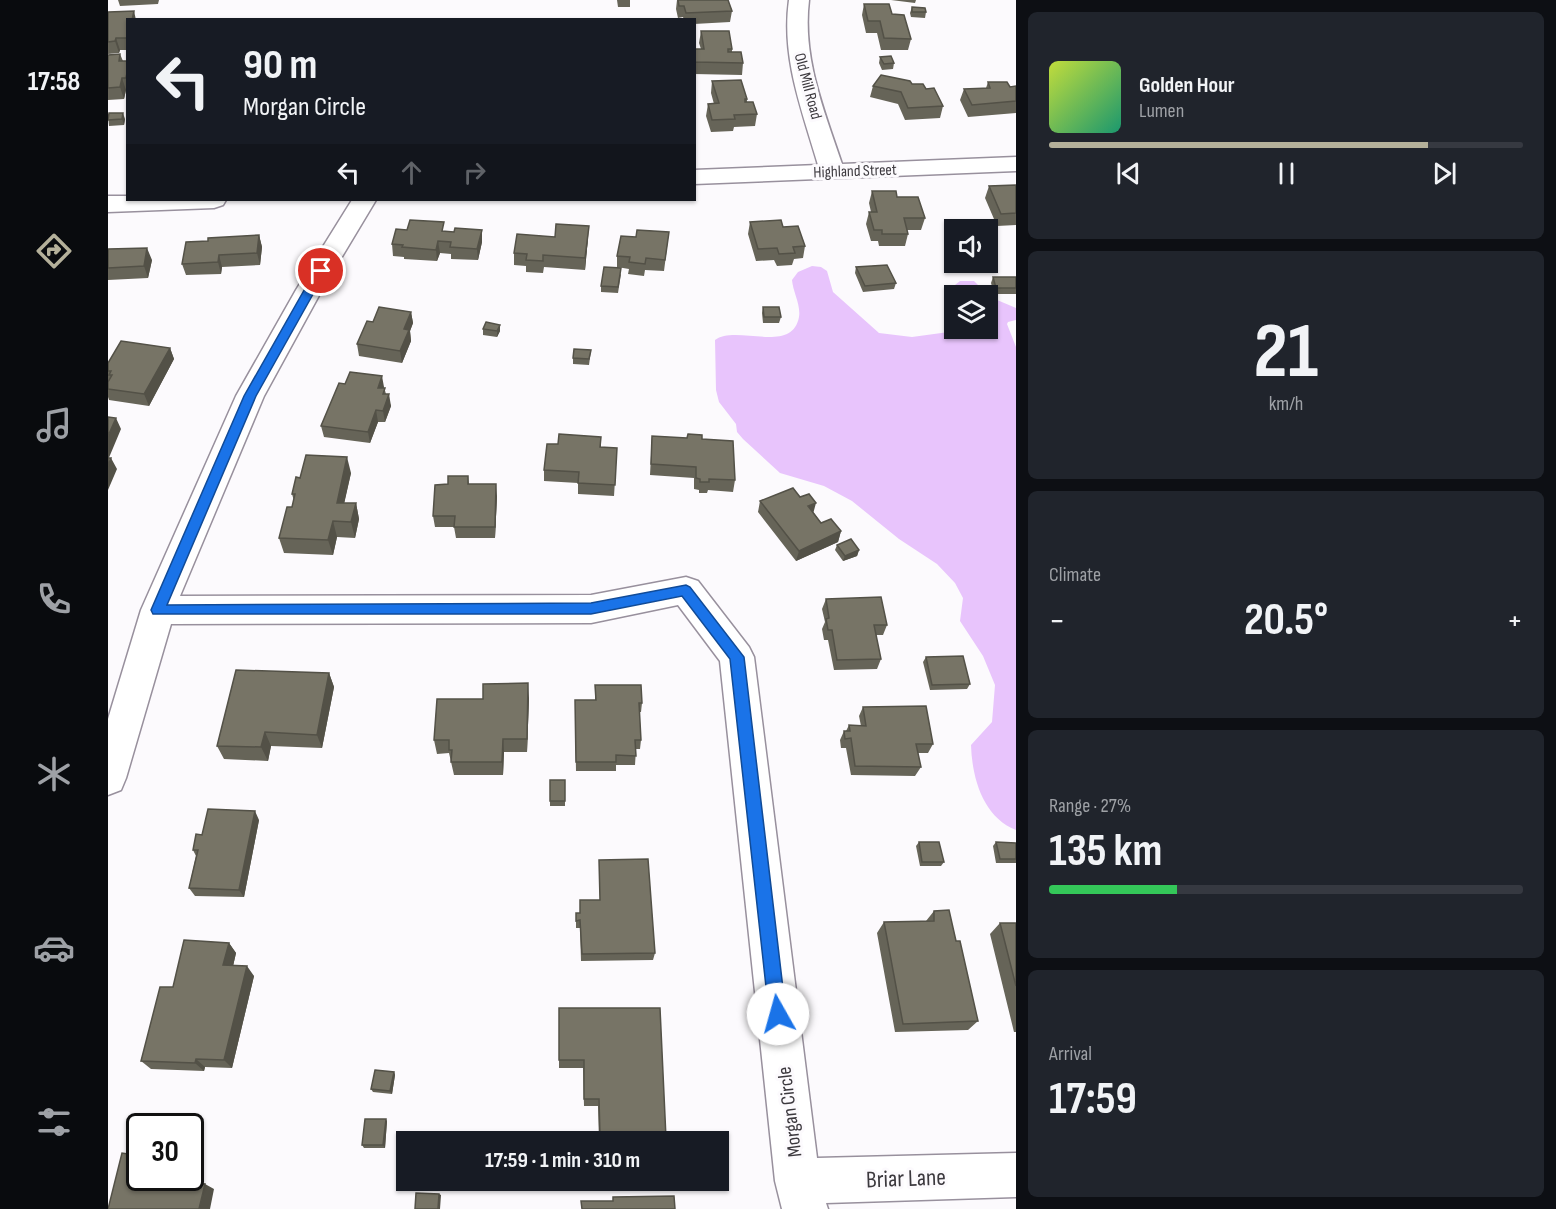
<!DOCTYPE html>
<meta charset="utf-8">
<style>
body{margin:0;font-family:"Sofia Sans Condensed",sans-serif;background:#20242c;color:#f1f3f6;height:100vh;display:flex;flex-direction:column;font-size:22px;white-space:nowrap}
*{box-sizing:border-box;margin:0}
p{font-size:20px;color:#9ea1a6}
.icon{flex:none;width:33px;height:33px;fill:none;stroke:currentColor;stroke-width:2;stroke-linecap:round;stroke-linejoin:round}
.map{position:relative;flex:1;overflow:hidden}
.details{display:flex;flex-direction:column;gap:12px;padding:12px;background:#0d0f14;width:540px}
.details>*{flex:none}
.hud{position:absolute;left:18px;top:18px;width:570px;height:183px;border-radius:0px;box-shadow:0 2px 4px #0004;background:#171b24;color:#f1f3f6;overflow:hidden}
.controls{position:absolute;left:836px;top:219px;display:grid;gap:12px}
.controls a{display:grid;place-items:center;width:54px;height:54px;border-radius:0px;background:#171b24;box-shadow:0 2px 4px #0004;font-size:30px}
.speed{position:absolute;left:18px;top:1113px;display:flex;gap:12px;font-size:30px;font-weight:700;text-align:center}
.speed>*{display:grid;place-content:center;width:78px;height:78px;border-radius:50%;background:#171b24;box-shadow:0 2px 4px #0004;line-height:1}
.speed .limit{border:3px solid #111;border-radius:9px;background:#fff;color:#111}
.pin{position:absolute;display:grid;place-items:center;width:51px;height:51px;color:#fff;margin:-26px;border:3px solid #fff;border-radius:50%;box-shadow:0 2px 6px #0007}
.me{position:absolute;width:66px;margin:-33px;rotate:353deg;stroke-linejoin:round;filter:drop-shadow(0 0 4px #0008)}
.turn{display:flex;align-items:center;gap:21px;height:126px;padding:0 18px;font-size:27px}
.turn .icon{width:78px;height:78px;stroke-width:2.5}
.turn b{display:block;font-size:42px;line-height:51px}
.lanes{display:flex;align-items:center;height:57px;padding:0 18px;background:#0003;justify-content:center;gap:30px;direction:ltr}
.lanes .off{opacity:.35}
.big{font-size:45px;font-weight:700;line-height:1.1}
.details .widget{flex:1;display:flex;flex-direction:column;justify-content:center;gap:9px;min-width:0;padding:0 21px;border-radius:9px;background:#20242c}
.details .dial{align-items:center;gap:0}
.dial b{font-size:78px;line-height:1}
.song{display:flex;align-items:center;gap:18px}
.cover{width:72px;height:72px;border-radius:9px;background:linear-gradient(135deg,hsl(70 70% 55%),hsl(160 70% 35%))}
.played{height:6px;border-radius:3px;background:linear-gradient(90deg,#b4b09a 80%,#363941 80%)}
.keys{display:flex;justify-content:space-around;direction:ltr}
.heat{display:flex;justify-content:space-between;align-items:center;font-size:33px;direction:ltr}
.charge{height:9px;border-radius:4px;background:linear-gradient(90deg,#34c759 27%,#363941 0)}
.trip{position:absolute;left:288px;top:1131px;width:333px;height:60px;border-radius:0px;background:#171b24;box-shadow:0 2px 4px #0004;font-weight:700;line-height:60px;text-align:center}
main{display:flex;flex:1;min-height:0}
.tab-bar{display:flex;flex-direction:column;width:108px;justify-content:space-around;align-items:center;background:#090b0e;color:#9ea1a6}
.tab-bar .icon{width:42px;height:42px}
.tab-bar .on{color:#b4b09a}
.tab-bar b{font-size:27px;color:#f1f3f6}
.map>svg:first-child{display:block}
.green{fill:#e8c4fc}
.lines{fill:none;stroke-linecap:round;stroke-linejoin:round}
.minor-casing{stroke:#98909d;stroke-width:3}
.minor{fill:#fff;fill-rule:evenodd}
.wall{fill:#666458}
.shaded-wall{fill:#535147}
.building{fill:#777466;stroke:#535147;stroke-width:1.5}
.route{fill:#1a73e8;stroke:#114b97;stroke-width:1.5}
.labels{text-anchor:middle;stroke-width:6;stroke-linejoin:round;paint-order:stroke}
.far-street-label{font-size:16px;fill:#3c393e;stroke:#fcfafd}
.street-label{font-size:20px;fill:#3c393e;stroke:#fcfafd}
.near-street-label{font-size:24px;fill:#3c393e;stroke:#fcfafd}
</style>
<main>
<nav class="tab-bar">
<b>17:58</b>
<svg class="icon on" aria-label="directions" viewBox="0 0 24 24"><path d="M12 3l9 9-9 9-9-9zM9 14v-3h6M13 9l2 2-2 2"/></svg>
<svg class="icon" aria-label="music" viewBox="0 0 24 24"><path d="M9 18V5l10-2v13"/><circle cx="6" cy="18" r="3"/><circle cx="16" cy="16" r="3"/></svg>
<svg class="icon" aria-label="phone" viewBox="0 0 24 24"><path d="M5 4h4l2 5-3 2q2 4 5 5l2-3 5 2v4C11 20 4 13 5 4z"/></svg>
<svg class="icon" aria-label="climate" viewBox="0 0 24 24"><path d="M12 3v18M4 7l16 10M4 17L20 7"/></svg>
<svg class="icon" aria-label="car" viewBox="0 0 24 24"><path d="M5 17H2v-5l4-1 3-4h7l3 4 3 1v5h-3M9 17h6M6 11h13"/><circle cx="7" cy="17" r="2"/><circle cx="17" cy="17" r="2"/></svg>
<svg class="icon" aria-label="filters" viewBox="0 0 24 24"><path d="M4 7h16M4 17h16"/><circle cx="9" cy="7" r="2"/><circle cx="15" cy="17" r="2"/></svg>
</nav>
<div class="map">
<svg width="908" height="1209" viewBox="0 0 908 1209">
<rect width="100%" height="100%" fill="#fcfafd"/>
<path class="green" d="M 704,266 L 713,267 L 719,271 L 725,292 L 771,333 L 804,337 L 848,331 L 850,329 L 879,328 L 879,296 L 851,295 L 847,285 L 852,281 L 866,281 L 882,297 L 908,308 L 908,320 L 900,322 L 899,324 L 908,347 L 908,830 C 875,817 864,778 863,745 L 884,722 L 887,685 L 875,656 L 852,621 L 855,598 L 847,583 L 829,564 L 791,539 L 744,501 L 716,486 L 672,473 L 635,439 L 629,432 L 628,424 L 611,402 L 608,390 L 607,340 C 628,324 684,355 691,317 C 693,305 685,292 684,280 L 690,272 Z"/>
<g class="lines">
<defs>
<path id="minor" d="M 681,0 L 701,0 C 694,58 716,110 734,164 L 908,157 L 908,171 L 586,184 L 586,170 L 710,165 C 694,110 673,58 681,0 Z
M 0,196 L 20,196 L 20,200 L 118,200 L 115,205 L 106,208 L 0,212 Z
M 244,200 L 268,200 L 214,290 L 156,396 L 72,596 L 483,595 L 578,577 L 590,581 L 641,647 L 646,657 L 709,1158 L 908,1153 L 908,1197 L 718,1203 L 720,1209 L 674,1209 L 667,1181 L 612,661 L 570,605 L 483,623 L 63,624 L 18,778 L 13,790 L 0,795 L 0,719 L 33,610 L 128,396 L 188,290 Z"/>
</defs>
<use href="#minor" class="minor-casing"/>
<use href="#minor" class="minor"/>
</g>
<path class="wall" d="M 10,0 L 51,0 L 50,4 L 12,6 Z
M 509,0 L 522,0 L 522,7 L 510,7 Z
M 569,0 L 620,0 L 624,11 L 622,22 L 586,24 L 586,20 L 576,20 L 575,17 L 570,18 L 568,9 Z
M 783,0 L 808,0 L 807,3 Z
M 756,4 L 784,14 L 803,39 L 800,50 L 773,50 L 769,33 L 758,33 L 754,15 Z
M 804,7 L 818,12 L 817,18 L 803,17 L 802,13 Z
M 0,12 L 20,20 L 20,50 L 12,50 L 11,53 L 0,54 Z
M 593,31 L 624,49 L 624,52 L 635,63 L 634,75 L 586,74 L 586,49 L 593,49 L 591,43 Z
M 12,54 L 15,61 L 20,61 L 20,90 L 18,90 L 16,99 L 0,100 L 0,55 Z
M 772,57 L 786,63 L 785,69 L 774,70 L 771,63 Z
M 604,81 L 639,99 L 639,102 L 649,114 L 647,126 L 626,127 L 625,131 L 603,132 L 598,116 L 600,104 L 606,104 L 603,93 Z
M 880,82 L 902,87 L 908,86 L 908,113 L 860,117 L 852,100 L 856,89 L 878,88 Z
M 804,84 L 818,89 L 835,106 L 832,118 L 797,120 L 790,104 L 762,97 L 765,86 Z
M 0,115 L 17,119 L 16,125 L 1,126 Z
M 908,185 L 908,225 L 889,226 L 877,198 L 881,186 Z
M 764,191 L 789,197 L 817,218 L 813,230 L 799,230 L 800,234 L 797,246 L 771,246 L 770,241 L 763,241 L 758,224 L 761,212 L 763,212 L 761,203 Z
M 642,222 L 675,227 L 697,246 L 695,258 L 686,259 L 684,265 L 669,266 L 666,260 L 648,261 L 640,234 Z
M 337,232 L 374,242 L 370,260 L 343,259 L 343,254 L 332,253 L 329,261 L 296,259 L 296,257 L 285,256 L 284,244 Z
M 561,232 L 556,271 L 537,270 L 536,276 L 520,274 L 521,269 L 509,267 L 509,256 L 528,237 Z
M 151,235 L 154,247 L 152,265 L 114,267 L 113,274 L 78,275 L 74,264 L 100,241 Z
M 447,237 L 480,238 L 477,270 L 436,267 L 435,273 L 418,272 L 418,266 L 406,265 L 406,253 Z
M 0,249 L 44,260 L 40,278 L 0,280 Z
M 748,267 L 788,283 L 786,289 L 755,292 L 747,273 Z
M 513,274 L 510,293 L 493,292 L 493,286 Z
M 885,277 L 908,277 L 908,294 L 886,294 L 883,283 Z
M 655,307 L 673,317 L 671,323 L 655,323 L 654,313 Z
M 303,312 L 305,323 L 302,331 L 303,341 L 294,363 L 251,356 L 249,344 L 265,322 Z
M 375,329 L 392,331 L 389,337 L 375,335 Z
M 62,348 L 66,359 L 41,406 L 1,400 L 0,397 L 0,363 Z
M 483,350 L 481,365 L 465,364 L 465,358 Z
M 276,387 L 278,394 L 283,406 L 277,422 L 270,422 L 262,443 L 216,437 L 213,426 Z
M 544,436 L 594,439 L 627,480 L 625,492 L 600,490 L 599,493 L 591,493 L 591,490 L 586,489 L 586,478 L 542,475 Z
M 493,437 L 493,447 L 509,448 L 506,496 L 470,494 L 470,483 L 436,481 L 436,470 L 450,444 Z
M 243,473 L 236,503 L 248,503 L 251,519 L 247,538 L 229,537 L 225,555 L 176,553 L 171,538 L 184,507 L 186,501 L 184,494 L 192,478 Z
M 360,476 L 361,484 L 389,496 L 387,538 L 348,538 L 346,527 L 327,527 L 325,516 L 340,484 Z
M 652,501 L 706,513 L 713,523 L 733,531 L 730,542 L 688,561 L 650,512 Z
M 729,545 L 751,550 L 749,556 L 735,561 L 727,550 Z
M 718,599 L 779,625 L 775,635 L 768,635 L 773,659 L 769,669 L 726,670 L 720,640 L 716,640 L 714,629 L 717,622 L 714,609 Z
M 818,657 L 862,684 L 859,689 L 822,690 L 815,662 Z
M 221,673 L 226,687 L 214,748 L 163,746 L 160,761 L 116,759 L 109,746 Z
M 487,685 L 534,703 L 533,712 L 531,712 L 533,740 L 532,749 L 528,749 L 527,765 L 508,765 L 508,771 L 468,771 L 467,710 L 487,700 Z
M 421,698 L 419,752 L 396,752 L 395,775 L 346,775 L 341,753 L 329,754 L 326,740 Z
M 755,707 L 825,744 L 820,753 L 810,753 L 813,767 L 807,776 L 743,775 L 738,748 L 733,748 L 732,740 L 736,731 L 738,731 L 741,725 L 753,726 L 751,716 Z
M 442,780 L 457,780 L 457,806 L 442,806 Z
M 151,820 L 136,897 L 87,896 L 81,888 L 88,856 L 85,850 L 94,835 Z
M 811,842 L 836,862 L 833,866 L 812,866 L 808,846 Z
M 888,842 L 908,843 L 908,863 L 888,863 L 885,846 Z
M 491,860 L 547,953 L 545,960 L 473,961 L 472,928 L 468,928 L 468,913 L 472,913 L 492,900 Z
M 826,911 L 848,941 L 870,1021 L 860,1030 L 787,1032 L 769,933 L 776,922 L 818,921 Z
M 892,923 L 908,923 L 908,1032 L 906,1032 L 882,934 Z
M 121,943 L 128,953 L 125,966 L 146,976 L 124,1068 L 97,1067 L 96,1071 L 43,1069 L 33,1061 L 65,987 Z
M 451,1008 L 558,1138 L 556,1142 L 491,1142 L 490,1106 L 476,1106 L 475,1068 L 451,1068 Z
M 286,1072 L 287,1075 L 284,1094 L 265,1092 L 263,1089 Z
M 279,1121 L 277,1148 L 256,1148 L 254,1145 Z"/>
<path class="shaded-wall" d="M 26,11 L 28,20 L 24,20 Z
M 8,38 L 12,50 L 11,53 L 7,41 Z
M 14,78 L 18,90 L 16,99 L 12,87 Z
M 15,113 L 17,119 L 16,125 L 14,119 Z
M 481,226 L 480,238 L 477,270 L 477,258 Z
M 374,230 L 374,242 L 370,260 L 369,249 Z
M 151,235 L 154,247 L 152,265 L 149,253 Z
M 330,241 L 332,253 L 329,261 L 328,250 Z
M 39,248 L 44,260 L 40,278 L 36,266 Z
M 111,255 L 114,267 L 113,274 L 110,262 Z
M 303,312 L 305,323 L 302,331 L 303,341 L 294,363 L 292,351 L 296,329 Z
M 392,325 L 392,331 L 389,337 L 389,331 Z
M 62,348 L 66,359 L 41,406 L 36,394 Z
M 274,376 L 276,387 L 272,399 L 270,388 Z
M 281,394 L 283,406 L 277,422 L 275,411 Z
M 268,410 L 270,422 L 262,443 L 260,432 Z
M 8,418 L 13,429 L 0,460 L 0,436 Z
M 239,457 L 243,473 L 233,518 L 229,503 Z
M 3,458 L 9,469 L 0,490 L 0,466 Z
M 388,484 L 389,496 L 387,538 L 387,527 Z
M 248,503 L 251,519 L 247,538 L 243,522 Z
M 708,503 L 705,514 L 700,506 Z
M 225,521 L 229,537 L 225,555 L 220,540 Z
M 733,531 L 730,542 L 688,561 L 691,551 Z
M 751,550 L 749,556 L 735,561 L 737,556 Z
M 221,673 L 226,687 L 214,748 L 209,735 Z
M 420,683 L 421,698 L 419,752 L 419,739 Z
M 157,732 L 163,746 L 160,761 L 153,747 Z
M 395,739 L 396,752 L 395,775 L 394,762 Z
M 147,811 L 151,820 L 136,897 L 131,890 Z
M 121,943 L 128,953 L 123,975 L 115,965 Z
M 139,966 L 146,976 L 124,1068 L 116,1060 Z
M 88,1059 L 97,1067 L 96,1071 L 87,1063 Z
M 286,1072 L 287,1075 L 284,1094 L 282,1091 Z
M 278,1119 L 279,1121 L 277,1148 L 275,1145 Z
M 83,1131 L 93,1138 L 83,1188 L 73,1182 L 74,1178 L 82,1178 L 82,1136 Z
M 97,1184 L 106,1189 L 102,1209 L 91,1209 Z
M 331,1194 L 333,1195 L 332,1209 L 330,1209 Z"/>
<path class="building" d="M 570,0 L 620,0 L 624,11 L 578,13 L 576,6 L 571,6 Z
M 756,4 L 781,4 L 784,14 L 796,15 L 803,39 L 776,38 L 772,21 L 760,21 Z
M 804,7 L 817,8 L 818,12 L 804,12 Z
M 26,11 L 24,20 L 20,20 L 20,36 L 19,38 L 8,38 L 7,41 L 0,42 L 0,12 Z
M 593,31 L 621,31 L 624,49 L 620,49 L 620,52 L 633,52 L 635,63 L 587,62 L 586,49 L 596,49 Z
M 12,54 L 11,61 L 20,61 L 20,68 L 18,78 L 14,78 L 12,87 L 0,88 L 0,55 Z
M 783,56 L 786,63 L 776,64 L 772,57 Z
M 773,75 L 802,81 L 804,84 L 815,84 L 818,89 L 826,88 L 835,106 L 800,108 L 793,92 L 765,86 Z
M 633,80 L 639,99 L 637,99 L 637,102 L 645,102 L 649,114 L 626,115 L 627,119 L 604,120 L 600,104 L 611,103 L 604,81 Z
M 880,82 L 899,82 L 902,87 L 908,86 L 908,101 L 864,105 L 856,89 L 882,88 Z
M 1,113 L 15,113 L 14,119 L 0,120 Z
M 908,185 L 908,213 L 893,214 L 881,186 Z
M 764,191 L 788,191 L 789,197 L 810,197 L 817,218 L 796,218 L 800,234 L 774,234 L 774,230 L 766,230 L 761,212 L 769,212 Z
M 302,220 L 336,222 L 334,231 L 346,232 L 347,228 L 374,230 L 369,249 L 342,247 L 343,242 L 330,241 L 328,250 L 294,247 L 295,245 L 284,244 L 288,229 L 299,230 Z
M 673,220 L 675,227 L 690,226 L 697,246 L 685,247 L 687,253 L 671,254 L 669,248 L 650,249 L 642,222 Z
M 448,224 L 481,226 L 477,258 L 435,255 L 435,261 L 418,260 L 419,254 L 406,253 L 409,234 L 447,237 Z
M 529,230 L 561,232 L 557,260 L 538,258 L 537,264 L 521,262 L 522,257 L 509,256 L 513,236 L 528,237 Z
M 151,235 L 149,253 L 111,255 L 110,262 L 74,264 L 78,242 L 100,241 L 100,238 Z
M 39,248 L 36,266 L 0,268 L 0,249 Z
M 779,265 L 788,283 L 757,286 L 748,267 Z
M 496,267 L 513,268 L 510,287 L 493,286 Z
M 885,277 L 908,277 L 908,288 L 888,288 Z
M 271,307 L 303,312 L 296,329 L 301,330 L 292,351 L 249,344 L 259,321 L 265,322 Z
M 655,307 L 671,307 L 673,317 L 656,317 Z
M 378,322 L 392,325 L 389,331 L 375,329 Z
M 13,341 L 62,348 L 36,394 L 0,389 L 0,382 L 4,375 L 1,375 L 3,371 L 0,371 L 0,363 Z
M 466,349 L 483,350 L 481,359 L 465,358 Z
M 242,372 L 274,376 L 270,388 L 277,388 L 275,394 L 281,394 L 275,411 L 268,410 L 260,432 L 213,426 L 231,383 L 237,384 Z
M 0,417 L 8,418 L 0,436 Z
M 451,434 L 493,437 L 492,447 L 509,448 L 507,485 L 470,483 L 471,472 L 436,470 L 439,444 L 450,444 Z
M 580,434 L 594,435 L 594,439 L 625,441 L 627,480 L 601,479 L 601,482 L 592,482 L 592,479 L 588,478 L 588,467 L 543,464 L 544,436 L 579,438 Z
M 198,455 L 239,457 L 229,503 L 248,503 L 243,522 L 225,521 L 220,540 L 171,538 L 179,507 L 184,507 L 187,494 L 184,494 L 188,477 L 192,478 Z
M 0,458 L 3,458 L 0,466 Z
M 340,476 L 360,476 L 360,484 L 388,484 L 387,527 L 346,527 L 347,516 L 325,516 L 327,485 L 340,484 Z
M 685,488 L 692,497 L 701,494 L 708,503 L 700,506 L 713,523 L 723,519 L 733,531 L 691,551 L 652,501 Z
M 743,539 L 751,550 L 737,556 L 729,545 Z
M 773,597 L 779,625 L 766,625 L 773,659 L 729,660 L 724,630 L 720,630 L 718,619 L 721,618 L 718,599 Z
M 855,656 L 862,684 L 824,685 L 818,657 Z
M 128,670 L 221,673 L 209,735 L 157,732 L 153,747 L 109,746 Z
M 420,683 L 419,739 L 395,739 L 394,762 L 343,762 L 344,750 L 341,750 L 341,740 L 326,740 L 329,699 L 375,699 L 375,684 Z
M 487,685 L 533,685 L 534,703 L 531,703 L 533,740 L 527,740 L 528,756 L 508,755 L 508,762 L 468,762 L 467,700 L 488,700 Z
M 818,706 L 825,744 L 808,744 L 813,767 L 747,766 L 743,738 L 737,739 L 736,731 L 742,731 L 741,725 L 758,726 L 755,707 Z
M 442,780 L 457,780 L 457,801 L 442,801 Z
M 100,809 L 147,811 L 131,890 L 81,888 L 90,850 L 85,850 L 88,834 L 94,835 Z
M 811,842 L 831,842 L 836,862 L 814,862 Z
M 888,842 L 908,843 L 908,859 L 892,859 Z
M 540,859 L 547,953 L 474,954 L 472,920 L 468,921 L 468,913 L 472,913 L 472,900 L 492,900 L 491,860 Z
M 841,910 L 848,941 L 852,941 L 870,1021 L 795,1024 L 776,922 L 826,921 L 826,911 Z
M 892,923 L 908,923 L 908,986 Z
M 76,940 L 121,943 L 115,965 L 139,966 L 116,1060 L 88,1059 L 87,1063 L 33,1061 L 52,987 L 65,987 Z
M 451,1008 L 552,1008 L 558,1138 L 492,1137 L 491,1099 L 476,1099 L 476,1060 L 451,1060 Z
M 267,1070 L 286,1072 L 282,1091 L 263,1089 Z
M 257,1119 L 278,1119 L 275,1145 L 254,1145 Z
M 26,1128 L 32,1128 L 32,1178 L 74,1178 L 73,1182 L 97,1184 L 91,1209 L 0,1209 L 14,1153 L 20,1154 Z
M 308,1193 L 331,1194 L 330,1209 L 307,1209 Z
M 566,1196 L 567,1209 L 474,1209 L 473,1201 L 505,1201 L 505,1197 Z"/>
<path class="route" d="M 213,267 L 218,271 L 148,396 L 59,605 L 483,603 L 578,585 L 582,587 L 636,657 L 678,1014 L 676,1020 L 670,1023 L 664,1020 L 661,1014 L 622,659 L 574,596 L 483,614 L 45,614 L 43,610 L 136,396 L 207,271 Z"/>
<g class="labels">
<g class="far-street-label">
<text transform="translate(701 86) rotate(75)" y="6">Old Mill Road</text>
<text transform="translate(747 170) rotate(-2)" y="6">Highland Street</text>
</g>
<g class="street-label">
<text transform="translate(681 1112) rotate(-97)" y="7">Morgan Circle</text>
</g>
<g class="near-street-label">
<text transform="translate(798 1178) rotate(-2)" y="8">Briar Lane</text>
</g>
</g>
</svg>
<div class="controls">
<a><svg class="icon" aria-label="sound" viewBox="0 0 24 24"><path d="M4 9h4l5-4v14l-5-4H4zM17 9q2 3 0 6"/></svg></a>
<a><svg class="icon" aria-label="layers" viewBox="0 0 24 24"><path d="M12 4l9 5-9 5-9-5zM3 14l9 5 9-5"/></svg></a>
</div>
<div class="speed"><div class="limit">30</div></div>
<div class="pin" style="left:213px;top:271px;background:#d93025"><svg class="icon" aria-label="arrive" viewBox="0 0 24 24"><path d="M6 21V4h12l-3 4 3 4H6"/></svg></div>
<svg class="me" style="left:670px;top:1014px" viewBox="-20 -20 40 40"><circle r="19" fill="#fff"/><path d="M0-13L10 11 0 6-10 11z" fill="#1a73e8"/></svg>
<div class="trip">17:59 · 1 min · 310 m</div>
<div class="hud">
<div class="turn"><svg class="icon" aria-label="left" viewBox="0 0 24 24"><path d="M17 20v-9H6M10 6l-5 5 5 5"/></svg><div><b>90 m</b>Morgan Circle</div></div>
<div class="lanes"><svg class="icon" aria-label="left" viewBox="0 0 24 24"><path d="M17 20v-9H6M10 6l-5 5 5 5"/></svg><svg class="icon off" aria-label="ahead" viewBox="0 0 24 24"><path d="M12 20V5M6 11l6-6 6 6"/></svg><svg class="icon off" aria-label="right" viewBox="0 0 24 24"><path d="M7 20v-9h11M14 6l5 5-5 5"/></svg></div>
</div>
</div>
<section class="details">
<div class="widget">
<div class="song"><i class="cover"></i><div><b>Golden Hour</b><p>Lumen</p></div></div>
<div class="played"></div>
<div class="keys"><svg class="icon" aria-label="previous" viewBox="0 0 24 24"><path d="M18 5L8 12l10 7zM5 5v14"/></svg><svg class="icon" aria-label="pause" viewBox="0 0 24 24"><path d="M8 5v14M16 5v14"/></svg><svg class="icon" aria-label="next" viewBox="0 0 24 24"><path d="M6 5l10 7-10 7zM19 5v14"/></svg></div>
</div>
<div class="widget dial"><b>21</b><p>km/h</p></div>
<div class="widget"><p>Climate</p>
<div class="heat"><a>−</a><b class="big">20.5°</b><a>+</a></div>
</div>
<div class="widget"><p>Range · 27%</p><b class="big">135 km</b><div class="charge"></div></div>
<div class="widget"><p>Arrival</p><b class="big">17:59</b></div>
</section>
</main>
